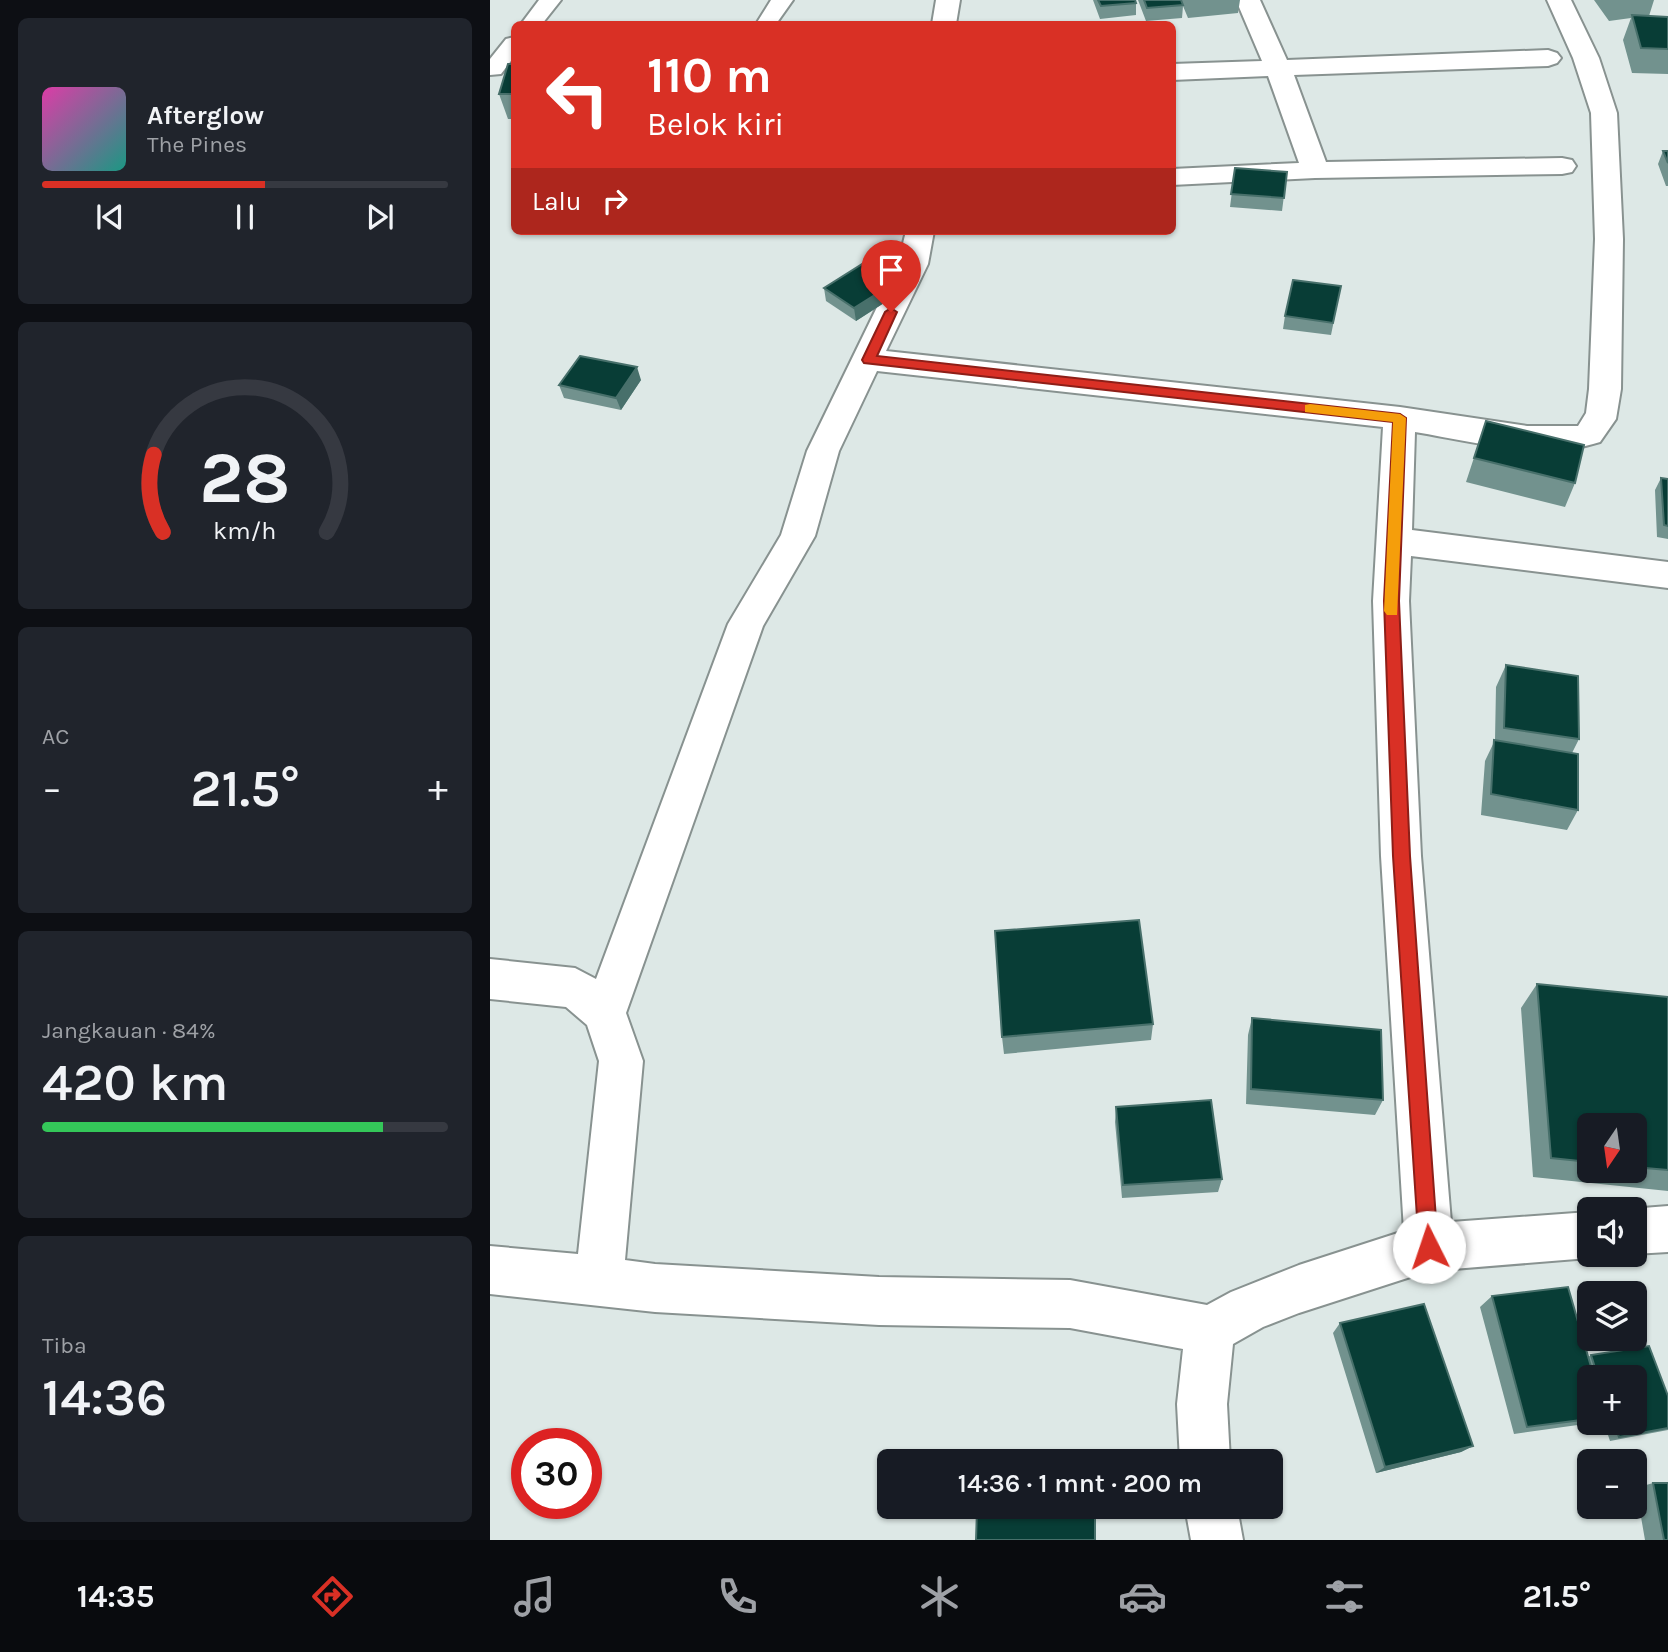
<!DOCTYPE html>
<html lang="id">
<meta charset="utf-8">
<style>
body{margin:0;font-family:Karla,sans-serif;background:#20242c;color:#f1f3f6;height:100vh;display:flex;flex-direction:column;font-size:26px;white-space:nowrap}
*{box-sizing:border-box;margin:0}
p{font-size:23px;color:#9ea1a6}
.icon{flex:none;width:38px;height:38px;fill:none;stroke:currentColor;stroke-width:2;stroke-linecap:round;stroke-linejoin:round}
.map{position:relative;flex:1;overflow:hidden}
.side{display:flex;flex-direction:column;gap:18px;padding:18px;background:#0d0f14;width:490px}
.side>*{flex:none}
.top-card{position:absolute;left:21px;top:21px;width:665px;height:214px;border-radius:10px;box-shadow:0 2px 5px #0004;background:#d93025;color:#fff;overflow:hidden}
.needle{width:46px;rotate:193deg}
.buttons{position:absolute;left:1087px;top:1113px;display:grid;gap:14px}
.buttons a{display:grid;place-items:center;width:70px;height:70px;border-radius:10px;background:#171b24;box-shadow:0 2px 5px #0004;font-size:35px}
.speed{position:absolute;left:21px;top:1428px;display:flex;gap:14px;font-size:35px;font-weight:700;text-align:center}
.speed>*{display:grid;place-content:center;width:91px;height:91px;border-radius:50%;background:#171b24;box-shadow:0 2px 5px #0004;line-height:1}
.speed .limit{border:10px solid #d22;background:#fff;color:#111}
.pin{position:absolute;display:grid;place-items:center;width:60px;height:60px;color:#fff;margin:-72px -30px;border-radius:50% 50% 50% 0;rotate:-45deg;box-shadow:0 0 7px #0007}
.pin .icon{rotate:45deg}
.me{position:absolute;width:77px;margin:-38px;rotate:356deg;stroke-linejoin:round;filter:drop-shadow(0 0 5px #0008)}
.turn{display:flex;align-items:center;gap:24px;height:147px;padding:0 21px;font-size:32px}
.turn .icon{width:91px;height:91px;stroke-width:2.5}
.turn b{display:block;font-size:49px;line-height:60px}
.then{display:flex;align-items:center;height:66px;padding:0 21px;background:#0003;gap:14px;font-size:26px}
.big{font-size:52px;font-weight:600;line-height:1.1}
.side .tile{flex:1;display:flex;flex-direction:column;justify-content:center;gap:10px;min-width:0;padding:0 24px;border-radius:10px;background:#20242c}
.side .dial{align-items:center;gap:0}
.dial svg{height:182px;overflow:visible;fill:none;stroke:#363941;stroke-width:7;stroke-linecap:round;text-anchor:middle}
.dial text{fill:#f1f3f6;stroke:none}
.song{display:flex;align-items:center;gap:21px}
.cover{width:84px;height:84px;border-radius:10px;background:linear-gradient(135deg,hsl(320 70% 55%),hsl(170 70% 35%))}
.played{height:7px;border-radius:4px;background:linear-gradient(90deg,#d93025 55%,#363941 55%)}
.keys{display:flex;justify-content:space-around;direction:ltr}
.heat{display:flex;justify-content:space-between;align-items:center;font-size:38px;direction:ltr}
.charge{height:10px;border-radius:5px;background:linear-gradient(90deg,#34c759 84%,#363941 0)}
.trip{position:absolute;left:387px;top:1449px;width:406px;height:70px;border-radius:10px;background:#171b24;box-shadow:0 2px 5px #0004;font-weight:600;line-height:70px;text-align:center}
.dock{display:flex;height:112px;justify-content:space-around;align-items:center;background:#090b0e;color:#9ea1a6}
.dock .icon{width:49px;height:49px}
.dock .current{color:#d93025}
.dock b{font-size:32px;color:#f1f3f6}
main{display:flex;flex:1;min-height:0}
.map>svg:first-child{display:block}
.lines{fill:none;stroke-linecap:round;stroke-linejoin:round}
.service-casing{stroke:#889290;stroke-width:4}
.minor-casing{stroke:#889290;stroke-width:4}
.service{fill:#fff;fill-rule:evenodd}
.minor{fill:#fff;fill-rule:evenodd}
.wall{fill:#72928e;fill-rule:evenodd}
.shaded-wall{fill:#48706b}
.building{fill:#083d36;stroke:#48706b;stroke-width:2}
.route{fill:#d93025;stroke:#8d1f18;stroke-width:2}
.slow{fill:#f59e0b}
</style>
<main>
<section class="side">
<div class="tile">
<div class="song"><i class="cover"></i><div><b>Afterglow</b><p>The Pines</p></div></div>
<div class="played"></div>
<div class="keys"><svg class="icon" aria-label="previous" viewBox="0 0 24 24"><path d="M18 5L8 12l10 7zM5 5v14"/></svg><svg class="icon" aria-label="pause" viewBox="0 0 24 24"><path d="M8 5v14M16 5v14"/></svg><svg class="icon" aria-label="next" viewBox="0 0 24 24"><path d="M6 5l10 7-10 7zM19 5v14"/></svg></div>
</div>
<div class="tile dial"><svg viewBox="0 0 100 80">
<path d="M14 69A42 42 0 1 1 86 69"/>
<path d="M14 69A42 42 0 0 1 10 35" stroke="#d93025"/>
<text x="50" y="56" font-size="32" font-weight="700">28</text>
<text x="50" y="72" font-size="11">km/h</text>
</svg></div>
<div class="tile"><p>AC</p>
<div class="heat"><a>−</a><b class="big">21.5°</b><a>+</a></div>
</div>
<div class="tile"><p>Jangkauan · 84%</p><b class="big">420 km</b><div class="charge"></div></div>
<div class="tile"><p>Tiba</p><b class="big">14:36</b></div>
</section>
<div class="map">
<svg width="1178" height="1540" viewBox="0 0 1178 1540">
<rect width="100%" height="100%" fill="#dde8e6"/>
<g class="lines">
<defs>
<path id="service" d="M 49,0 L 71,0 L 52,24 L 31,24 Z
M 281,0 L 303,0 L 286,24 L 266,24 Z
M 24,37 L 24,57 L 11,74 L 0,75 L 0,59 L 16,39 Z"/>
<path id="minor" d="M 446,0 L 470,0 L 466,24 L 442,24 Z
M 746,0 L 770,0 L 797,60 L 1058,50 L 1067,53 L 1071,58 L 1067,63 L 1058,66 L 804,75 L 836,162 L 1072,158 L 1082,160 L 1086,166 L 1082,172 L 1072,174 L 825,178 L 682,185 L 682,169 L 809,163 L 778,76 L 682,80 L 682,64 L 772,61 Z
M 1057,0 L 1081,0 L 1109,58 L 1127,113 L 1133,239 L 1131,389 L 1126,419 L 1110,442 C 1051,461 985,442 925,432 L 922,530 L 1178,562 L 1178,588 L 921,556 L 919,601 L 931,856 L 961,1222 L 1099,1212 L 1099,1255 L 1108,1255 L 1099,1258 L 939,1271 L 809,1313 L 773,1327 L 743,1344 L 737,1404 L 740,1461 L 690,1461 L 687,1404 L 693,1349 L 580,1328 L 389,1325 L 165,1312 L 0,1294 L 0,1246 L 88,1254 L 109,1061 L 97,1025 L 76,1007 L 0,999 L 0,959 L 85,968 L 106,979 L 238,624 L 291,535 L 317,451 L 408,264 L 416,231 L 444,231 L 438,264 L 396,351 L 910,407 L 1037,426 L 1088,426 L 1096,413 L 1099,389 L 1105,239 L 1101,113 L 1083,58 ZM 387,371 L 893,427 L 883,601 L 891,856 L 914,1231 L 809,1265 L 741,1292 L 717,1305 L 580,1280 L 389,1277 L 165,1264 L 135,1260 L 153,1061 L 136,1013 L 273,626 L 325,536 L 349,451 Z
M 1178,1206 L 1178,1252 L 1144,1254 L 1144,1209 L 1140,1209 Z
M 695,1507 L 747,1507 L 753,1540 L 701,1540 Z"/>
</defs>
<use href="#service" class="service-casing"/>
<use href="#minor" class="minor-casing"/>
<use href="#service" class="service"/>
<use href="#minor" class="minor"/>
</g>
<path class="wall" d="M 603,0 L 645,0 L 646,3 L 646,15 L 610,19 Z
M 648,0 L 750,0 L 748,13 L 698,18 L 693,6 L 692,18 L 656,21 Z
M 1104,0 L 1164,0 L 1159,16 L 1178,17 L 1178,74 L 1142,73 L 1133,40 L 1141,18 L 1119,21 Z
M 24,64 L 24,119 L 18,119 L 9,94 Z
M 1173,151 L 1178,151 L 1178,186 L 1176,186 L 1168,164 Z
M 745,168 L 797,172 L 792,211 L 740,207 Z
M 851,286 L 841,335 L 793,329 L 795,316 Z
M 334,288 L 408,294 L 366,321 L 336,301 Z
M 151,380 L 131,410 L 74,398 L 69,385 Z
M 996,421 L 1085,483 L 1075,507 L 976,482 Z
M 1171,478 L 1178,479 L 1178,539 L 1167,537 L 1165,490 Z
M 1016,665 L 1089,739 L 1082,753 L 1088,810 L 1077,830 L 991,815 L 995,761 L 1005,740 L 1006,687 Z
M 1047,984 L 1178,997 L 1178,1191 L 1043,1177 L 1031,1008 ZM 1099,1125 L 1144,1125 L 1144,1171 L 1099,1171 Z
M 762,1018 L 893,1100 L 885,1115 L 756,1104 L 758,1035 Z
M 663,1024 L 661,1040 L 514,1054 L 512,1037 Z
M 626,1107 L 732,1179 L 728,1192 L 632,1198 L 625,1122 Z
M 1078,1287 L 1098,1357 L 1101,1355 L 1159,1346 L 1178,1396 L 1178,1430 L 1120,1441 L 1114,1423 L 1144,1423 L 1144,1377 L 1099,1377 L 1099,1423 L 1102,1423 L 1024,1434 L 990,1307 L 1002,1296 Z
M 850,1323 L 983,1446 L 971,1452 L 886,1473 L 843,1333 Z
M 1163,1483 L 1178,1540 L 1155,1540 L 1146,1488 Z"/>
<path class="shaded-wall" d="M 407,281 L 408,294 L 366,321 L 364,308 Z
M 147,367 L 151,380 L 131,410 L 126,398 Z
M 983,1446 L 971,1452 L 886,1473 L 895,1467 Z"/>
<path class="building" d="M 608,0 L 645,0 L 646,3 L 611,6 Z
M 654,0 L 691,0 L 693,5 L 657,8 Z
M 1142,15 L 1178,17 L 1178,49 L 1151,48 Z
M 18,64 L 24,64 L 24,94 L 9,94 Z
M 1173,151 L 1178,151 L 1178,163 Z
M 745,168 L 797,172 L 794,198 L 741,194 Z
M 377,261 L 407,281 L 364,308 L 334,288 Z
M 803,280 L 851,286 L 843,323 L 795,316 Z
M 90,356 L 147,367 L 126,398 L 69,385 Z
M 996,421 L 1094,445 L 1085,483 L 984,458 Z
M 1171,478 L 1178,479 L 1178,526 L 1174,525 Z
M 1016,665 L 1088,676 L 1089,739 L 1014,728 Z
M 1004,740 L 1088,754 L 1088,810 L 1001,794 Z
M 649,920 L 663,1024 L 512,1037 L 505,931 Z
M 1047,984 L 1178,997 L 1178,1170 L 1144,1167 L 1144,1125 L 1099,1125 L 1099,1162 L 1061,1158 Z
M 762,1018 L 891,1030 L 893,1100 L 761,1089 Z
M 721,1100 L 732,1179 L 633,1185 L 626,1107 Z
M 1078,1287 L 1104,1377 L 1099,1377 L 1099,1419 L 1037,1427 L 1002,1296 Z
M 934,1304 L 983,1446 L 895,1467 L 850,1323 Z
M 1159,1346 L 1178,1396 L 1178,1428 L 1129,1437 L 1124,1423 L 1144,1423 L 1144,1377 L 1108,1377 L 1101,1355 Z
M 1163,1483 L 1178,1483 L 1178,1540 L 1174,1540 Z
M 487,1509 L 605,1512 L 605,1540 L 486,1540 Z"/>
<path class="route" d="M 401,308 L 407,312 L 387,356 L 910,414 L 916,418 L 909,601 L 920,856 L 948,1247 L 945,1254 L 939,1257 L 932,1254 L 929,1247 L 903,856 L 894,601 L 903,422 L 374,363 L 372,360 L 395,312 Z"/>
<path class="slow" d="M 820,404 L 910,414 L 916,418 L 907,615 L 897,615 L 894,611 L 903,422 L 815,412 L 815,405 Z"/>
</svg>
<div class="buttons">
<a><svg class="needle" viewBox="-14 -14 28 28"><path d="M0-13l5 13h-10z" fill="#e53935"/><path d="M0 13l5-13h-10z" fill="#9ea1a6"/></svg></a>
<a><svg class="icon" aria-label="sound" viewBox="0 0 24 24"><path d="M4 9h4l5-4v14l-5-4H4zM17 9q2 3 0 6"/></svg></a>
<a><svg class="icon" aria-label="layers" viewBox="0 0 24 24"><path d="M12 4l9 5-9 5-9-5zM3 14l9 5 9-5"/></svg></a>
<a>+</a>
<a>−</a>
</div>
<div class="speed"><div class="limit">30</div></div>
<div class="pin" style="left:401px;top:312px;background:#d93025"><svg class="icon" aria-label="arrive" viewBox="0 0 24 24"><path d="M6 21V4h12l-3 4 3 4H6"/></svg></div>
<svg class="me" style="left:939px;top:1247px" viewBox="-20 -20 40 40"><circle r="19" fill="#fff"/><path d="M0-13L10 11 0 6-10 11z" fill="#d93025"/></svg>
<div class="trip">14:36 · 1 mnt · 200 m</div>
<div class="top-card">
<div class="turn"><svg class="icon" aria-label="left" viewBox="0 0 24 24"><path d="M17 20v-9H6M10 6l-5 5 5 5"/></svg><div><b>110 m</b>Belok kiri</div></div>
<div class="then">Lalu<svg class="icon" aria-label="right" viewBox="0 0 24 24"><path d="M7 20v-9h11M14 6l5 5-5 5"/></svg></div>
</div>
</div>
</main>
<nav class="dock">
<b>14:35</b>
<svg class="icon current" aria-label="directions" viewBox="0 0 24 24"><path d="M12 3l9 9-9 9-9-9zM9 14v-3h6M13 9l2 2-2 2"/></svg>
<svg class="icon" aria-label="music" viewBox="0 0 24 24"><path d="M9 18V5l10-2v13"/><circle cx="6" cy="18" r="3"/><circle cx="16" cy="16" r="3"/></svg>
<svg class="icon" aria-label="phone" viewBox="0 0 24 24"><path d="M5 4h4l2 5-3 2q2 4 5 5l2-3 5 2v4C11 20 4 13 5 4z"/></svg>
<svg class="icon" aria-label="climate" viewBox="0 0 24 24"><path d="M12 3v18M4 7l16 10M4 17L20 7"/></svg>
<svg class="icon" aria-label="car" viewBox="0 0 24 24"><path d="M5 17H2v-5l4-1 3-4h7l3 4 3 1v5h-3M9 17h6M6 11h13"/><circle cx="7" cy="17" r="2"/><circle cx="17" cy="17" r="2"/></svg>
<svg class="icon" aria-label="filters" viewBox="0 0 24 24"><path d="M4 7h16M4 17h16"/><circle cx="9" cy="7" r="2"/><circle cx="15" cy="17" r="2"/></svg>
<b>21.5°</b>
</nav>
